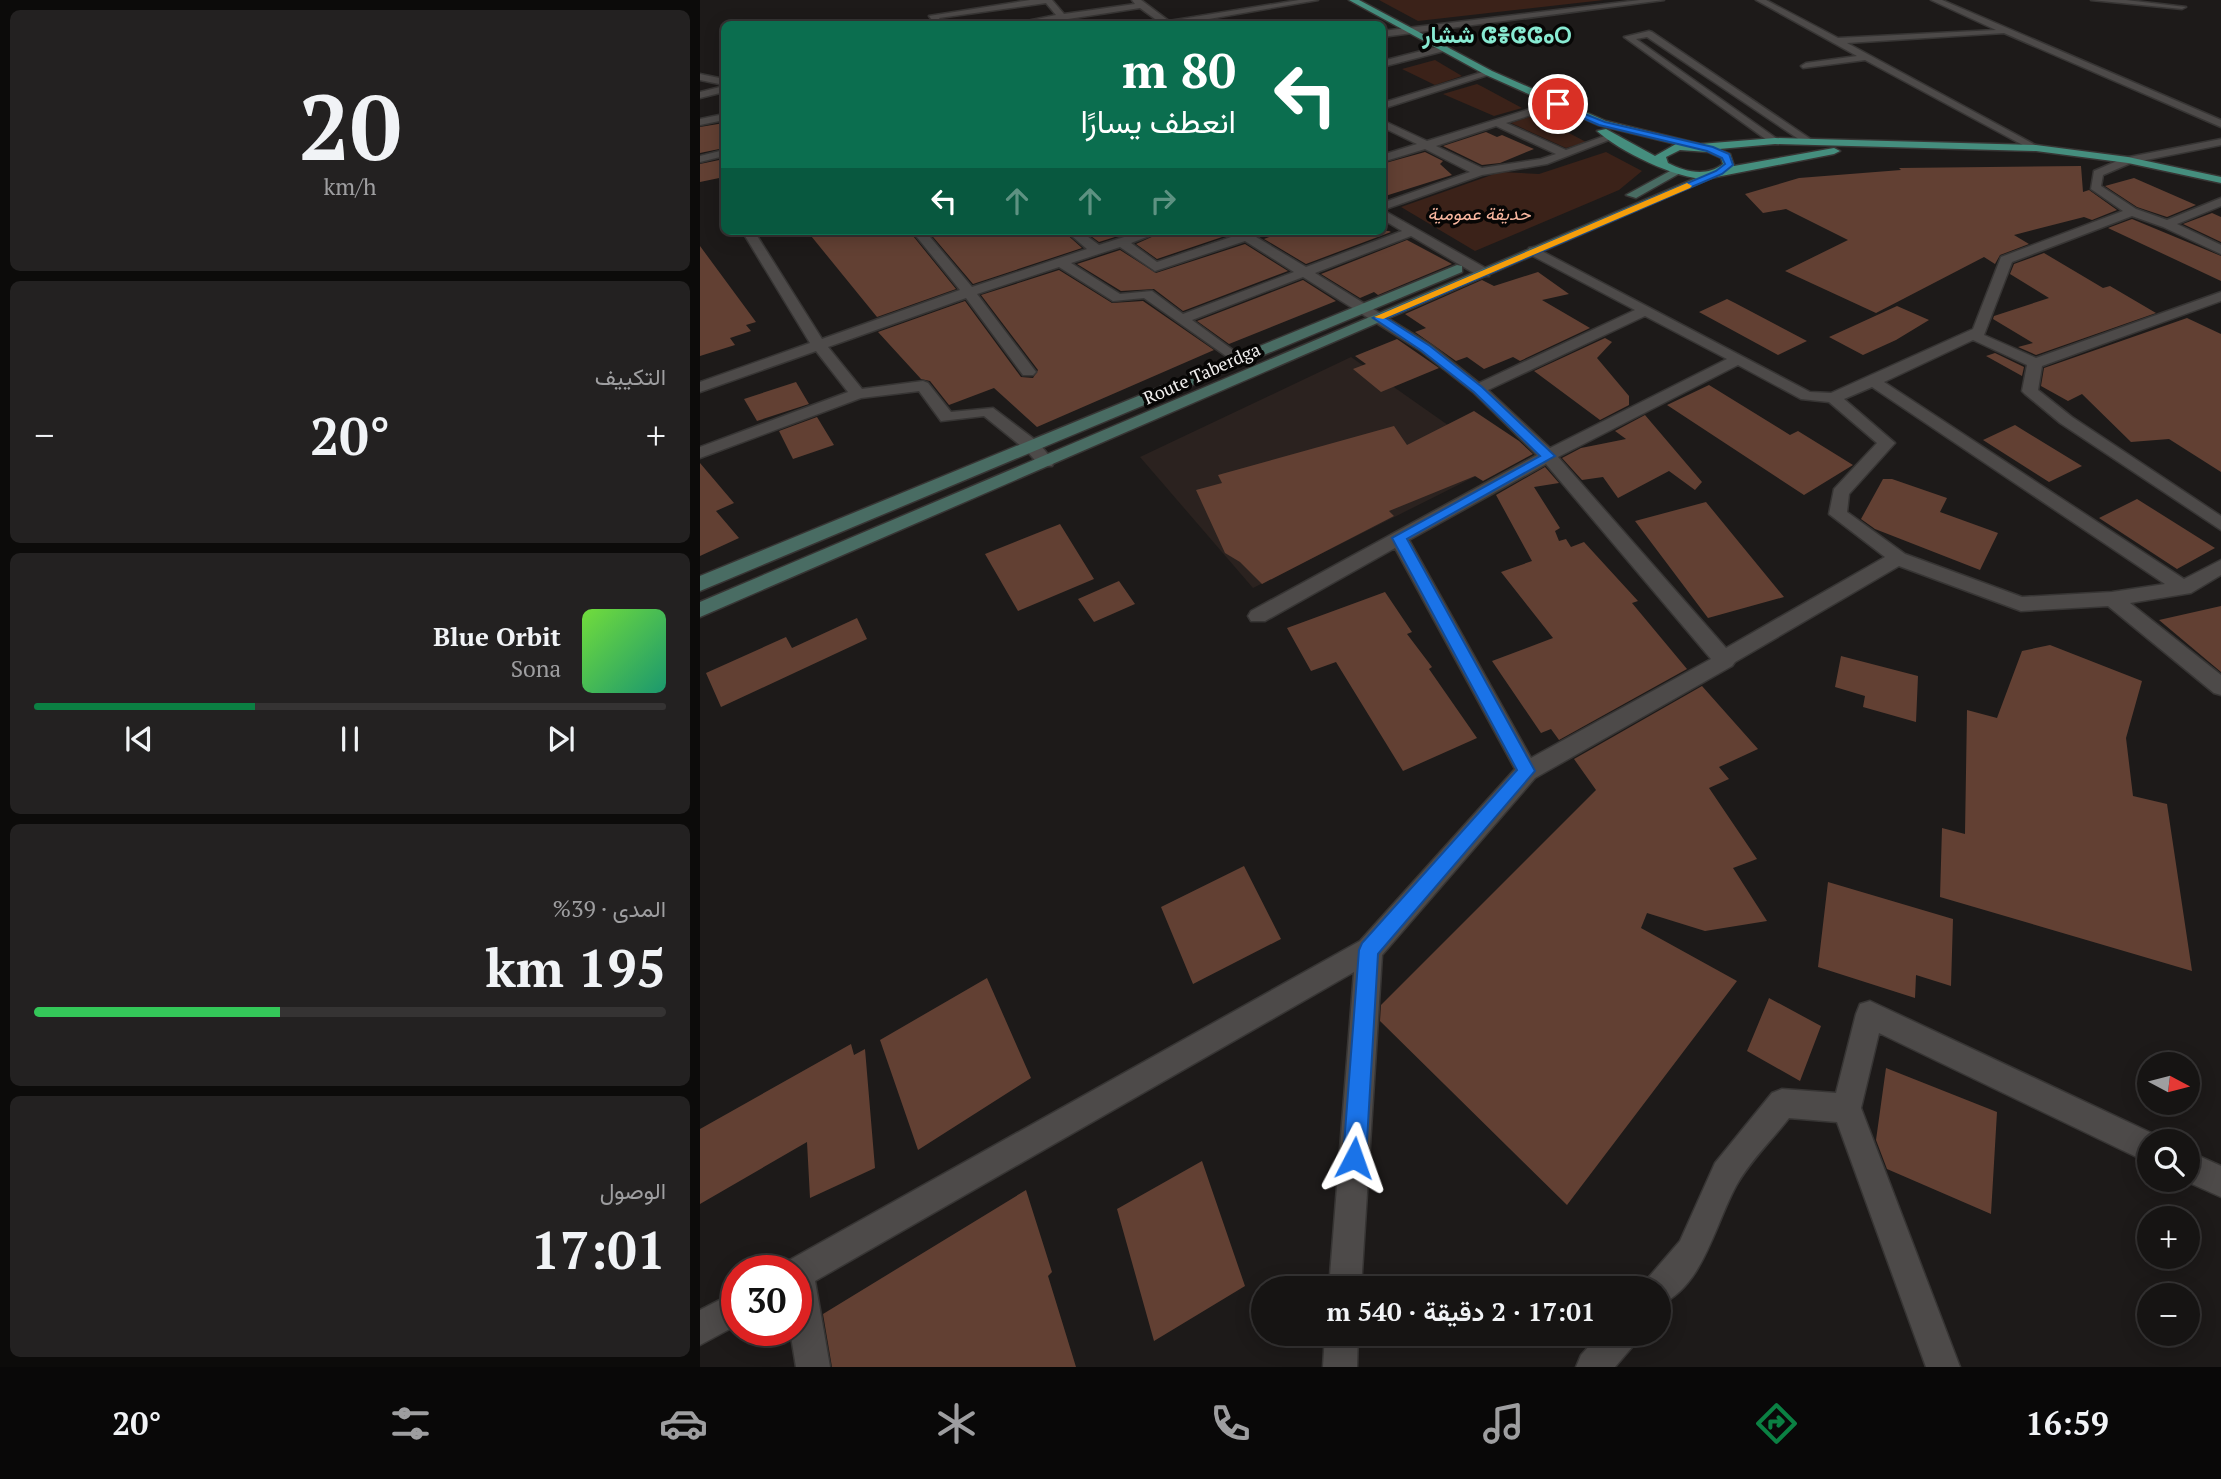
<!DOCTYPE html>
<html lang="ar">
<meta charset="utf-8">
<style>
body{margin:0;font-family:"PT Serif",Vazirmatn,"Noto Sans Tifinagh",serif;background:#232121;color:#f1f3f6;direction:rtl;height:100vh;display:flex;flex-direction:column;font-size:26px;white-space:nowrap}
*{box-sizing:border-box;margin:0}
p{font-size:23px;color:#9e9ea0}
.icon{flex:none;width:38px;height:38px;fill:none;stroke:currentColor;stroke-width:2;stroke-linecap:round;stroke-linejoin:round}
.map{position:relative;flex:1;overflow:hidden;direction:ltr}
.side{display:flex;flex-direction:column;gap:10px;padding:10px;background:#0c0b0a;width:700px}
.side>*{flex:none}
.banner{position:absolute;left:21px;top:21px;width:665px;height:214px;border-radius:10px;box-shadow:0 4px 18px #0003,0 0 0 2px #353333;direction:rtl;background:#0b6e4f;color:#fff;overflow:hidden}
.needle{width:46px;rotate:97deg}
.buttons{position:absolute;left:1437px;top:1052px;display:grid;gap:14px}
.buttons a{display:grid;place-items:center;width:63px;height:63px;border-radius:50%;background:#161413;box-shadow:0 4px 18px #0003,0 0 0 2px #353333;font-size:35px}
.speed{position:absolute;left:21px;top:1255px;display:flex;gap:14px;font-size:35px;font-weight:700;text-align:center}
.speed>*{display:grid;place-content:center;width:91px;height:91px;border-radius:50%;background:#161413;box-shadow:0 4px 18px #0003,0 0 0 2px #353333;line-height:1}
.speed .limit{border:10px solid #d22;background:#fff;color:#111}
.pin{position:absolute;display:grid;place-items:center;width:60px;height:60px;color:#fff;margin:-30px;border:4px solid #fff;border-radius:50%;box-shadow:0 2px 7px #0007}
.me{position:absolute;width:77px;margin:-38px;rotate:4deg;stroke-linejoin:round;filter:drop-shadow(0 0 5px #0008)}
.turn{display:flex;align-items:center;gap:24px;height:147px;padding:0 35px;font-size:32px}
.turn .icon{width:91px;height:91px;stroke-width:2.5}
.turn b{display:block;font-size:49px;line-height:60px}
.lanes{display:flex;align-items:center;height:66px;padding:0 35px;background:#0003;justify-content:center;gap:35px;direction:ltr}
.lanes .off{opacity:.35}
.big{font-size:52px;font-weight:600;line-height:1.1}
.side .card{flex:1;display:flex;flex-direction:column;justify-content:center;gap:10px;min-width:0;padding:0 24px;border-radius:10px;background:#232121}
.side .dial{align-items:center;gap:0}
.dial b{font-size:91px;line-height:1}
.song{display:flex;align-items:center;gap:21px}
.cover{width:84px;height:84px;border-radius:10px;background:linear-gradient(135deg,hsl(100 70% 55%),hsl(160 70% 35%))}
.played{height:7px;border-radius:4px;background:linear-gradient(90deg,#0b8043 35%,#353333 35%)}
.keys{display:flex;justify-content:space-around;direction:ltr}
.heat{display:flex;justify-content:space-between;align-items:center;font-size:38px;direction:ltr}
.charge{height:10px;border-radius:5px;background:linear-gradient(90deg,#34c759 39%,#353333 0)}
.trip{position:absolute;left:551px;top:1276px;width:420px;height:70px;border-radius:35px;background:#161413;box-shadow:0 4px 18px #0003,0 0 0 2px #353333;font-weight:600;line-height:70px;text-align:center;direction:rtl}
.dock{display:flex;height:112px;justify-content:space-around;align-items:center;background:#090808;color:#9e9ea0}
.dock .icon{width:49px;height:49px}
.dock .current{color:#0b8043}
.dock b{font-size:32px;color:#f1f3f6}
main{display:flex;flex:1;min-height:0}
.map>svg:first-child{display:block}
.built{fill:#2b221f}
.green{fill:#3b2219}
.building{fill:#624033}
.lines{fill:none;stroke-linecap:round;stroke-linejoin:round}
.minor-casing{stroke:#373534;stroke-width:3}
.secondary-casing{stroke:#373534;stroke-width:3}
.primary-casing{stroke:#373534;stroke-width:3}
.minor{fill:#4d4a49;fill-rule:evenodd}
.secondary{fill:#496c63;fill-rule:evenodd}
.primary{fill:#458e7e;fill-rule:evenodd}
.route{fill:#1a73e8;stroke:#114b97;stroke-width:2}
.slow{fill:#f59e0b}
.labels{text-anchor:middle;stroke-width:7;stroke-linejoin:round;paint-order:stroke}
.far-park-label{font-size:18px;font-style:italic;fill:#fab8a1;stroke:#070605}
.far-street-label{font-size:18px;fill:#f1efee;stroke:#070605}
.far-district-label{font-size:23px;font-weight:bold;fill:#88ead2;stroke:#070605}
</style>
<main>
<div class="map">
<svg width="1521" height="1367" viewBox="0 0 1521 1367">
<rect width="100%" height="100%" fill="#1d1a19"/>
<path class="built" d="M 651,357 L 802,463 L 553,588 L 440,457 Z"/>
<path class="green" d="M 679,0 L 904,0 L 718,21 Z
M 735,60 L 762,76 L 735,85 L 702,69 Z
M 777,84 L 783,87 L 822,108 L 794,116 L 743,94 Z
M 835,115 L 886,142 L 866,148 L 811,123 Z
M 906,152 L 942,171 L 919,190 L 775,251 L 701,207 L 800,172 L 839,174 Z"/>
<path class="building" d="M 24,123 L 24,148 L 0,153 L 0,127 Z
M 786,132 L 797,137 L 802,135 L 834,149 L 800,163 L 782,165 L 743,146 Z
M 725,152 L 743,161 L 740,164 L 752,175 L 682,197 L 682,164 Z
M 24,159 L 24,177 L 0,182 L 0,164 Z
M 1381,166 L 1383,192 L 1389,190 L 1417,210 L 1392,220 L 1384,217 L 1314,235 L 1329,244 L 1300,255 L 1295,264 L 1284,257 L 1176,313 L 1085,271 L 1148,240 L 1086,209 L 1063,213 L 1045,194 L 1099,178 L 1201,170 L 1199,168 Z
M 1434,178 L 1496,205 L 1467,217 L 1437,207 L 1405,186 Z
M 1512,213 L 1521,217 L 1521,242 L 1483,224 Z
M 1432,219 L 1521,256 L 1521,281 L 1408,228 Z
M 107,231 L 209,231 L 256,289 L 177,317 Z
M 228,231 L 363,231 L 382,248 L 273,284 Z
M 384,231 L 434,231 L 399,242 Z
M 465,231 L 527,231 L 531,234 L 457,259 L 436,244 Z
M 586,231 L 689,231 L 691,232 L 606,264 L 564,239 Z
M 707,240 L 752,264 L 678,295 L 674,292 L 660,298 L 621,274 Z
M 545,244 L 588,271 L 483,311 L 454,289 L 421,291 L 377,264 L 420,250 L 456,273 Z
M 0,246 L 56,322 L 46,325 L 51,331 L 30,338 L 35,345 L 0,356 Z
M 1344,253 L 1403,288 L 1410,286 L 1456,313 L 1336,355 L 1318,347 L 1333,343 L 1293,319 L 1294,316 L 1349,298 L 1310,274 L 1314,264 Z
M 359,270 L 412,303 L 443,301 L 514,350 L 337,427 L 294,388 L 249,405 L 230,381 L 221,379 L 178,332 L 265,301 L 321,377 L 333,378 L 338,370 L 281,295 Z
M 838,272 L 869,294 L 842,300 L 890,328 L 820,361 L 813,357 L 784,369 L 767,357 L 756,361 L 715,332 L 726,328 L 705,314 L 782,280 L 794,286 Z
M 603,280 L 636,301 L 529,344 L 497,321 Z
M 1027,299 L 1035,303 L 1107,341 L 1078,355 L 999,312 Z
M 1197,306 L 1229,320 L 1196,340 L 1163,355 L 1129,337 Z
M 1487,318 L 1521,334 L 1521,472 L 1469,439 L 1431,442 L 1382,394 L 1368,401 L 1341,386 L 1344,368 Z
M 905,338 L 912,342 L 897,358 L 929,396 L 929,405 L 900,420 L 834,371 Z
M 697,339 L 739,368 L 681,392 L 653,369 L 666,364 L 655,356 Z
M 1295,353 L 1324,367 L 1322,376 L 1286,356 Z
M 96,382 L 109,404 L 57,421 L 44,399 Z
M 1009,385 L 1090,435 L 1098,431 L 1153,465 L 1104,495 L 967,405 Z
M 774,411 L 819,441 L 833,454 L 783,481 L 775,476 L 689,511 L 694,516 L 562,584 L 540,562 L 525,553 L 496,490 L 522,483 L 518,475 L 694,426 L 707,445 Z
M 945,415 L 1002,482 L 995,490 L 969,471 L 918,498 L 903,477 L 882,480 L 862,458 L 881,448 L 926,439 L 915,431 Z
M 117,417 L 134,445 L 93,459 L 79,431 Z
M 1315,425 L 1323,430 L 1382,466 L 1349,482 L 1283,440 Z
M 0,463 L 34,503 L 16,511 L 39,538 L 0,556 Z
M 845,467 L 859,483 L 834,487 L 860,528 L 855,531 L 859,541 L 866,539 L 871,547 L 884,542 L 938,601 L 932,603 L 987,669 L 859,740 L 851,729 L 841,733 L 792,661 L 853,638 L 801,572 L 832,561 L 796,495 Z
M 1183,479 L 1192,479 L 1247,498 L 1240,512 L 1298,533 L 1280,570 L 1175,529 L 1161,519 Z
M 1437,499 L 1515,548 L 1477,569 L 1399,518 Z
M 1006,502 L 1084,597 L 1008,618 L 935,521 Z
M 360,524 L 394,579 L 318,611 L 285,554 Z
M 419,581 L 435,604 L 394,622 L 378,599 Z
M 685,592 L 712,632 L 707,634 L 732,667 L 729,669 L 777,738 L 703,771 L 636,662 L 611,671 L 587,628 Z
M 1521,606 L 1521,672 L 1459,620 Z
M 157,618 L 167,639 L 21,707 L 6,673 L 86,637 L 92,648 Z
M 1350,645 L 1442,681 L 1426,738 L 1433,796 L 1467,804 L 1492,971 L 1240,897 L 1242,828 L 1265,834 L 1267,710 L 1297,718 L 1322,651 Z
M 1141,656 L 1218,676 L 1216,722 L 1163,707 L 1165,696 L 1135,687 Z
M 1002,686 L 1058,749 L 1019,767 L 1029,779 L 1009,788 L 1057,859 L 1033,868 L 1067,921 L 1005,931 L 947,913 L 941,928 L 1037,981 L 867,1205 L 680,1021 L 681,1005 L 896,790 L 874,759 Z
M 544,866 L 581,939 L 493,984 L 461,907 Z
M 1128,882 L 1253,919 L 1251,986 L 1216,975 L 1215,998 L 1118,967 Z
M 287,978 L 331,1078 L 218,1150 L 180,1040 Z
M 1069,998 L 1121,1026 L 1100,1081 L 1047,1051 Z
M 151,1044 L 154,1055 L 165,1049 L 175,1168 L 110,1198 L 107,1142 L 0,1204 L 0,1129 Z
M 1186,1068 L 1297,1112 L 1291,1214 L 1187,1169 L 1176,1140 Z
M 502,1161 L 545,1286 L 454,1341 L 417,1209 Z
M 326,1190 L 352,1272 L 348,1276 L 376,1367 L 132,1367 L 123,1314 Z"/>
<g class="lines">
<defs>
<path id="minor" d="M 330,0 L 352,0 L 364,14 L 435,4 L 432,0 L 441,0 L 469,21 L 599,0 L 618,0 L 480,24 L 462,24 L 440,8 L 368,19 L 373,24 L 365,24 L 360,20 L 312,24 L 356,15 L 346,3 L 239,18 L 243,24 L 235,24 L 229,16 Z
M 940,0 L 964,0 L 682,37 L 682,31 Z
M 1056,0 L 1066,0 L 1138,38 L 1296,30 L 1231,0 L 1242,0 L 1521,120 L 1521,127 L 1304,33 L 1147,43 L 1341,148 L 1332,150 L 1165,60 L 1103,68 L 1101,66 L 1106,63 L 1157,56 Z
M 1391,0 L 1426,0 L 1486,7 L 1482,9 Z
M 949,31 L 952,32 L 1115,142 L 1106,144 L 947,37 L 936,39 L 1080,141 L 1071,143 L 924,37 Z
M 745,45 L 750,48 L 748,50 L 682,67 L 682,61 Z
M 786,71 L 794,73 L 682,109 L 682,103 Z
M 0,74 L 24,79 L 24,85 L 0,80 Z
M 24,86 L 24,92 L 0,98 L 0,92 Z
M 846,104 L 850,105 L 850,109 L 806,123 L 866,150 L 910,134 L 919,136 L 847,164 L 782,175 L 683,210 L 789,270 L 789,276 L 779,276 L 711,236 L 615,273 L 731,345 L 779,383 L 935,310 L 829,254 L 829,248 L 834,247 L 1110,392 L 1131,393 L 1273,329 L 1301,257 L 1423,211 L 1391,189 L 1394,171 L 1424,158 L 1521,139 L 1521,145 L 1431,163 L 1403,175 L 1401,186 L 1436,209 L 1467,220 L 1521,198 L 1521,206 L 1477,224 L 1521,245 L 1521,254 L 1463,227 L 1432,216 L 1312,262 L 1284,335 L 1336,358 L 1521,292 L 1521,301 L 1342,366 L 1338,390 L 1372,417 L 1521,516 L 1521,530 L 1360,423 L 1325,394 L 1322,391 L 1327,365 L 1273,340 L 1184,382 L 1484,579 L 1521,560 L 1521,575 L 1491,593 L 1430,603 L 1521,675 L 1521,695 L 1514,693 L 1408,606 L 1321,611 L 1199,566 L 1035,662 L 1032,666 L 835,778 L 682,955 L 661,1288 L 629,1288 L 654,972 L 115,1281 L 130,1367 L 96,1367 L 90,1330 L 96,1330 L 96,1270 L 81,1270 L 86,1262 L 660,941 L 815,769 L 695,548 L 565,621 L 551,621 L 548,616 L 551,611 L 837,455 L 773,392 L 721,351 L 603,277 L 492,320 L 541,356 L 543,359 L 536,363 L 444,298 L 413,301 L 359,267 L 277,294 L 336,372 L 333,375 L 323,375 L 266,298 L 128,347 L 162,389 L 223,381 L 228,383 L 251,412 L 293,408 L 338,442 L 354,462 L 352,466 L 340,466 L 326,450 L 284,416 L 241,421 L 219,391 L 161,398 L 0,458 L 0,447 L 148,392 L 116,351 L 0,392 L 0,382 L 110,343 L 42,231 L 54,231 L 122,339 L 260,290 L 212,231 L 225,231 L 272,287 L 387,249 L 366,231 L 380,231 L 399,245 L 443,231 L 462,231 L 431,243 L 457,262 L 549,231 L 564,231 L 562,235 L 556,237 L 606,267 L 702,231 L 682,219 L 682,203 L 770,172 L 725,149 L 682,162 L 682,155 L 717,144 L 682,127 L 682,120 L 727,141 ZM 796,126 L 856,154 L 841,159 L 782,168 L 736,146 ZM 545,241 L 594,272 L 483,314 L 452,291 L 420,294 L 371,263 L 420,247 L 455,271 ZM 945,316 L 1027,359 L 850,448 L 788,390 ZM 1038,365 L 1101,399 L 1129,402 L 1177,443 L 1134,489 L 1129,514 L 1185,557 L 1026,648 L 858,457 ZM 1172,387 L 1465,584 L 1412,592 L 1322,597 L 1205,554 L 1147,512 L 1149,494 L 1195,443 L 1144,399 ZM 846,464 L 1011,659 L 831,758 L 709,540 Z
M 24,114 L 24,120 L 0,125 L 0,119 Z
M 24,150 L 24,156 L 0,162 L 0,156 Z
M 1170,1001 L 1460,1137 L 1461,1141 L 1449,1141 L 1449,1163 L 1179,1033 L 1161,1108 L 1260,1367 L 1226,1367 L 1137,1122 L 1089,1118 C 1072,1140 1049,1162 1036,1186 C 1015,1224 1003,1287 959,1305 L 959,1288 L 943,1288 L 948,1278 L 980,1241 L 1015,1163 L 1072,1093 L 1082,1089 L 1136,1093 L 1156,1014 L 1160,1004 Z
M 1488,1151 L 1521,1166 L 1521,1197 L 1483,1180 L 1488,1180 Z
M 37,1291 L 37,1325 L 0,1345 L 0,1310 Z
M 625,1334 L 658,1334 L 657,1367 L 623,1367 Z
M 900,1334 L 938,1334 L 933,1346 L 915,1367 L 876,1367 L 881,1355 Z"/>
<path id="secondary" d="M 972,170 L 982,172 L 936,198 L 926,195 Z
M 1015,170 L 1025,172 L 0,617 L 0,602 Z
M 757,265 L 762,266 L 762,272 L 0,591 L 0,576 Z"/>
<path id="primary" d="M 649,0 L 659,0 L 792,71 L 906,121 L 1000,144 L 1075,138 L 1336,145 L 1428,157 L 1521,177 L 1521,183 L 1428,163 L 1336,151 L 1075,144 L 1019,149 L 1030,154 L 1034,166 L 1134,148 L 1140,151 L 1134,154 L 1006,179 C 976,179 919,151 897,131 L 906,129 L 955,156 L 976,144 L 898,125 L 786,75 ZM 980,150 L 1008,152 L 1021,158 L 1023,164 C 1007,177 985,172 968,163 L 966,157 Z"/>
</defs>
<use href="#minor" class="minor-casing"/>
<use href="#secondary" class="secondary-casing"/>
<use href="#primary" class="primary-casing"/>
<use href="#minor" class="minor"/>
<use href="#secondary" class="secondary"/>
<use href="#primary" class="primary"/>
</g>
<path class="route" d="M 855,102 L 905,122 L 1013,147 L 1029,154 L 1033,165 L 1022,174 L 686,318 L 730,346 L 782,387 L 855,456 L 707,539 L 835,771 L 678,954 L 666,1158 L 662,1166 L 654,1169 L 646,1166 L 643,1158 L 659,950 L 662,943 L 817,770 L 692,538 L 840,456 L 774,392 L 722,351 L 673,318 L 1016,171 L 1025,164 L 1022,158 L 1007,151 L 899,125 L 855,106 Z"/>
<path class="slow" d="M 987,183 L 992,186 L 990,188 L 683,319 L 674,317 Z"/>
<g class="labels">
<g class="far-park-label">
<text x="779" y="220">حديقة عمومية</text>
</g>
<g class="far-street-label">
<text transform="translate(502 374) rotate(-24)" y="6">Route Taberdga</text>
</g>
<g class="far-district-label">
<text x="797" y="43">ششار ⵛⴻⵛⵛⴰⵔ</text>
</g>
</g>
</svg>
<div class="buttons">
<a><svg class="needle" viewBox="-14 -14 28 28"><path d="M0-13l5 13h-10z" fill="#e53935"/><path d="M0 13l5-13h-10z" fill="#9e9ea0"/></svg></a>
<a><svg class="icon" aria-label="search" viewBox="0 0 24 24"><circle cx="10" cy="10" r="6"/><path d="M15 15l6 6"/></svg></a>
<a>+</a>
<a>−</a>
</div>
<div class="speed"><div class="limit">30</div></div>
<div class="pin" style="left:858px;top:104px;background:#d93025"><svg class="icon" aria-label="arrive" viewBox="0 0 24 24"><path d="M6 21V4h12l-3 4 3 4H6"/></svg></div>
<svg class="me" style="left:654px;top:1158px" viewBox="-20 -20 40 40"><path d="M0-17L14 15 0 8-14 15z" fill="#1a73e8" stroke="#fff" stroke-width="4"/></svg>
<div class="trip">17:01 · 2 دقيقة · 540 m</div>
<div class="banner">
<div class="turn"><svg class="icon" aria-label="left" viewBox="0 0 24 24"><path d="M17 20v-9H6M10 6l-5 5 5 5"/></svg><div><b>80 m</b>انعطف يسارًا</div></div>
<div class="lanes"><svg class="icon" aria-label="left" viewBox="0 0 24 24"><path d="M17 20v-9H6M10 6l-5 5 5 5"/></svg><svg class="icon off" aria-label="ahead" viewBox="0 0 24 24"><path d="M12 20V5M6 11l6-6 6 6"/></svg><svg class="icon off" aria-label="ahead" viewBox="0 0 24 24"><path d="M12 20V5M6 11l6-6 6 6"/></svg><svg class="icon off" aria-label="right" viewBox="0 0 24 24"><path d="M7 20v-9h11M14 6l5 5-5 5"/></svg></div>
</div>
</div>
<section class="side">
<div class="card dial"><b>20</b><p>km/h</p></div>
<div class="card"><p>التكييف</p>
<div class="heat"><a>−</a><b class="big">20°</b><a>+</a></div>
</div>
<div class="card">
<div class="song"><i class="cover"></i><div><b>Blue Orbit</b><p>Sona</p></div></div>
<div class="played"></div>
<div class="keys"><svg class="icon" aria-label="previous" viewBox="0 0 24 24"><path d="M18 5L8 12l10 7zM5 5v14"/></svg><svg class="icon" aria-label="pause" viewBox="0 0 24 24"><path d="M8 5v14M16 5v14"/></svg><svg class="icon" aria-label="next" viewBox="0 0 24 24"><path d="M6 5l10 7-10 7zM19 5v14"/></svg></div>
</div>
<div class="card"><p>المدى · 39%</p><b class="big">195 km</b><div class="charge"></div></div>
<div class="card"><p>الوصول</p><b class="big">17:01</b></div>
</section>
</main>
<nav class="dock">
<b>16:59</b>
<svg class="icon current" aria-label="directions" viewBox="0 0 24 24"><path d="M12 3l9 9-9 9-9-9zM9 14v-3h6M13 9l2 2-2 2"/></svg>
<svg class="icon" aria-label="music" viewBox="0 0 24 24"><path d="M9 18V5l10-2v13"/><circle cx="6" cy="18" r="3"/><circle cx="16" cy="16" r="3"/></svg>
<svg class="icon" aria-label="phone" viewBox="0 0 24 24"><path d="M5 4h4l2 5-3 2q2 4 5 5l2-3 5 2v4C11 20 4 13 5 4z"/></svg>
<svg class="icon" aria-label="climate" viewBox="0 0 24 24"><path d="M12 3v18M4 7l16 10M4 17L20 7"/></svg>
<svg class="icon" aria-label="car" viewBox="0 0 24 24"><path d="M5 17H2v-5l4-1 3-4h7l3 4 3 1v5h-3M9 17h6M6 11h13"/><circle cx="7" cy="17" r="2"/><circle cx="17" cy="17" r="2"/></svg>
<svg class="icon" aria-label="filters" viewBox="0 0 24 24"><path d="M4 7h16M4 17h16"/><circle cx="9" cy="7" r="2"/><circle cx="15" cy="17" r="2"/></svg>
<b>20°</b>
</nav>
